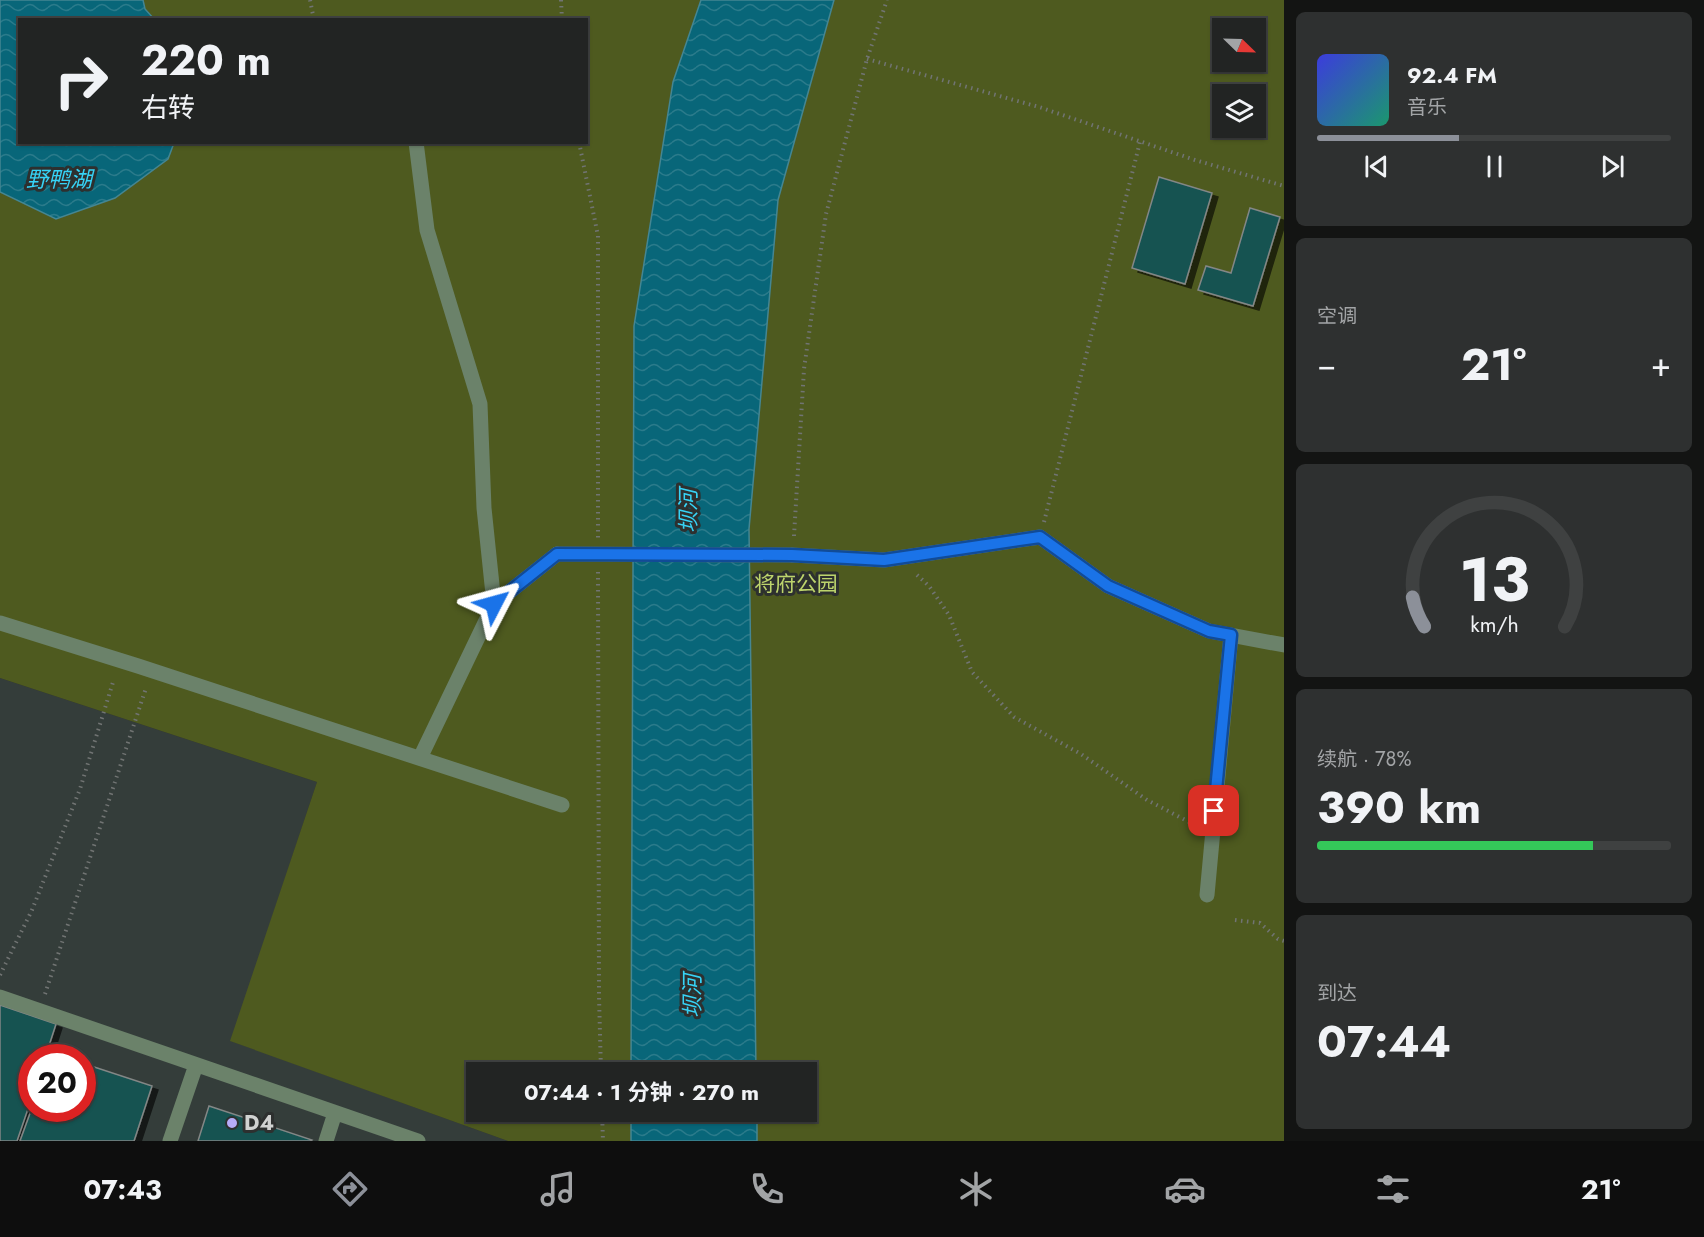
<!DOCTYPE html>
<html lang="zh">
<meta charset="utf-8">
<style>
body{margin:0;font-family:Jost,"Noto Sans SC",sans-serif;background:#2e3030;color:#f1f3f6;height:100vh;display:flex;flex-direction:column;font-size:22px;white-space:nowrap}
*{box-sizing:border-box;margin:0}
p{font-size:20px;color:#a2a4a6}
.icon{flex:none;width:33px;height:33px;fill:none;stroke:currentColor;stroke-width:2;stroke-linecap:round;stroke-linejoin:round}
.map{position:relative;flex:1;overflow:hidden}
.details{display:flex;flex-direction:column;gap:12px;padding:12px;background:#131413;width:420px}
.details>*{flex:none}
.top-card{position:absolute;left:18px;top:18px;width:570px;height:126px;border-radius:0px;box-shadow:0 2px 4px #0004,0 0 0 2px #3f4141;background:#222423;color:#f1f3f6;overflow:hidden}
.needle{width:39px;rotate:113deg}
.buttons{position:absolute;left:1212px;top:18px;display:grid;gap:12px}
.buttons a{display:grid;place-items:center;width:54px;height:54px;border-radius:0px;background:#222423;box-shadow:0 2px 4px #0004,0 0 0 2px #3f4141;font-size:30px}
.speed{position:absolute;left:18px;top:1044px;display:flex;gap:12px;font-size:30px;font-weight:700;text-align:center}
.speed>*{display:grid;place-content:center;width:78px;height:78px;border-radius:50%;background:#222423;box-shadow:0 2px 4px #0004,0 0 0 2px #3f4141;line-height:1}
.speed .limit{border:9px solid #d22;background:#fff;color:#111}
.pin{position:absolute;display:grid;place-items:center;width:51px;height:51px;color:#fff;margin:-26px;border-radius:12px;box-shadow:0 3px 9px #0006}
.me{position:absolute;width:66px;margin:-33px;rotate:51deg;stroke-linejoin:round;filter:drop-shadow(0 0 4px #0008)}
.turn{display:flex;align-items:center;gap:21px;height:126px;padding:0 24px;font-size:27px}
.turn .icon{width:78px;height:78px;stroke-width:2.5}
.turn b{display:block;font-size:42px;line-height:51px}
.big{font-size:45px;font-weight:700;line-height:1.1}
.details .tile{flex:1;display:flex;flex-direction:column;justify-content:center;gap:9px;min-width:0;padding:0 21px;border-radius:9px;background:#2e3030}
.details .dial{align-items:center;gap:0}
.dial svg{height:156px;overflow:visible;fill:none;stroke:#3f4141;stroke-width:7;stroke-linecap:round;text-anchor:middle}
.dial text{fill:#f1f3f6;stroke:none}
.song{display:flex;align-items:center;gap:18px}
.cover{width:72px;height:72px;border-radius:9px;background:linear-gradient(135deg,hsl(240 70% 55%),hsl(160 70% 35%))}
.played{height:6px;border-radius:3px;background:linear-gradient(90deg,#8c9099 40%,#3f4141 40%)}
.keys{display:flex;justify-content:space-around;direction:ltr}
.heat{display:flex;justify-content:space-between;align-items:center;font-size:33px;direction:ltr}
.charge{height:9px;border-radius:4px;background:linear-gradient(90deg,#34c759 78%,#3f4141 0)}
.trip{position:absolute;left:466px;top:1062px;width:351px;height:60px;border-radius:0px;background:#222423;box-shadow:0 2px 4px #0004,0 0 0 2px #3f4141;font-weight:700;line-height:60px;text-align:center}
.dock{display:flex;height:96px;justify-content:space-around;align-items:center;background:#0e0e0e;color:#a2a4a6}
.dock .icon{width:42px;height:42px}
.dock .selected{color:#8c9099}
.dock b{font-size:27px;color:#f1f3f6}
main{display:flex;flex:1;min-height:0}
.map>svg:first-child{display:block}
.built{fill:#343d3a;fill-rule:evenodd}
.green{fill:#4e5a1f;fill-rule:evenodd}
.water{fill:url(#water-waves);stroke:#448693;stroke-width:1.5}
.building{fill:#135251;stroke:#838786;stroke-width:1.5;filter:url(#shadow)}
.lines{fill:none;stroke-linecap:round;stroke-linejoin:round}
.path{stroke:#717473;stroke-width:4;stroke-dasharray:1.5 4.5;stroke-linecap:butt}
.minor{stroke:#6b826a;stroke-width:15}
.minor-bridge{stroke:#6b826a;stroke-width:15}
.route-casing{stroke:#114b97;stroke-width:15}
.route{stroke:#1a73e8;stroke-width:10}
.poi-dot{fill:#b6acf8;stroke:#2d302f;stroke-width:2}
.labels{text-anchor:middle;stroke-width:6;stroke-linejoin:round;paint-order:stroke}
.park-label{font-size:21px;fill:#bdd46c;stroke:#2d302f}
.poi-label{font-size:21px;font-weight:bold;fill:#d0d2d1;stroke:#2d302f;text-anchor:start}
.water-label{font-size:22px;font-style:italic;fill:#36d3f6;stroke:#2d302f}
</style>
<main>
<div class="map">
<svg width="1284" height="1141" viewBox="0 0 1284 1141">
<defs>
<pattern id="water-waves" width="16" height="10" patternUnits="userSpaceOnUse" patternTransform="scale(1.5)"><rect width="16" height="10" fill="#086679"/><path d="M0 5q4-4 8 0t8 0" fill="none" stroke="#2b7b8b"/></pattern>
<filter id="shadow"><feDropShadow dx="6" dy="4" stdDeviation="0" flood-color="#0009"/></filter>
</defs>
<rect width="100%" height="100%" fill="#2d302f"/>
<path class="built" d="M 0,678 L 317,782 L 231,1041 L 508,1141 L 0,1141 ZM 32,1058 L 82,1058 L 82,1108 L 32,1108 Z"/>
<path class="green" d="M 0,0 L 1284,0 L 1284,1141 L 508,1141 L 230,1041 L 317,782 L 0,678 ZM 20,20 L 586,20 L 586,142 L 20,142 ZM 1222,28 L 1256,28 L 1256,62 L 1222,62 ZM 1222,94 L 1256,94 L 1256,128 L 1222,128 ZM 477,1072 L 807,1072 L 807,1112 L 477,1112 Z"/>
<path class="water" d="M 0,0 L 143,0 L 145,9 L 154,19 L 20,20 L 20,142 L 174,143 L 168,159 L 115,198 L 56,219 L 0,192 Z
M 701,0 L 834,0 L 778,200 L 749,529 L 756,1072 L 631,1072 L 634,326 L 673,82 Z
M 631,1112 L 757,1112 L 757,1141 L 631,1141 Z"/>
<path class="building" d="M 1159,177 L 1212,193 L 1185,284 L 1132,268 Z
M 1250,208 L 1280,217 L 1253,306 L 1198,290 L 1206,266 L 1231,273 Z
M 0,1005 L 56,1024 L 45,1058 L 32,1058 L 32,1097 L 17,1141 L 0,1141 Z
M 50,1052 L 66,1058 L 48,1058 Z
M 82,1063 L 152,1086 L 134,1141 L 20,1141 L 32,1108 L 82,1108 Z
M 209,1106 L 312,1140 L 311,1141 L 198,1141 Z"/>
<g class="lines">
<path class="path" d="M 310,0 L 314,20
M 561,0 L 562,20
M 867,59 L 1039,107 L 1195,160 L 1284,186
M 579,142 L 598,236 L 598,538
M 1044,522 L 1140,142
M 794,536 L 804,369 L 826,214 L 867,59 L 887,0
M 598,572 L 599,996 L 601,1072
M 917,575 L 929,586 L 949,615 L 972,672 L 1014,717 L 1081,754 L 1147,800 L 1195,825
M 1235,920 L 1260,923 L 1278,939 L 1284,941
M 0,975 L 32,910 L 80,789 L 114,679
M 45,994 L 146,688
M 602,1112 L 603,1141"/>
<path class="minor" d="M 416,142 L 427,230 L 480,404 L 484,508 L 494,604 L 420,758
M 792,555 L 884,560 L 1040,537 L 1108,586 L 1209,631 L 1284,645
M 494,604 L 557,554
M 0,623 L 138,666 L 562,805
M 1207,895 L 1231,635
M 0,997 L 418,1141
M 170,1141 L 196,1065
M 326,1141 L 335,1113"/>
<path class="minor-bridge" d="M 557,554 L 792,555"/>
</g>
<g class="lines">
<defs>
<path id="route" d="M 494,604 L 557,554 L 792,555 L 884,560 L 1040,537 L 1108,586 L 1209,631 L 1231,635 L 1214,811"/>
</defs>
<use href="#route" class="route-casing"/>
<use href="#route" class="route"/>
</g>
<circle class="poi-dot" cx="232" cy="1123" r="6"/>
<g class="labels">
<g class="park-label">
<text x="796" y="591">将府公园</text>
</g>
<g class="poi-label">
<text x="244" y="1130">D4</text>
</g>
<g class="water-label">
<text x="59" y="187">野鸭湖</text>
<text transform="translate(688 511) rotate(-90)" y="8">坝河</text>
<text transform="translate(692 996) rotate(-90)" y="8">坝河</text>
</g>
</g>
</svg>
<div class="buttons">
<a><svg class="needle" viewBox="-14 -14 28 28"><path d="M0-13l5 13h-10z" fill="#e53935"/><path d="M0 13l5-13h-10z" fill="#a2a4a6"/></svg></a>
<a><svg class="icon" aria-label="layers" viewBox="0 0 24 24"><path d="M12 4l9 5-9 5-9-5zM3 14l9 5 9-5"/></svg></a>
</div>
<div class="speed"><div class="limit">20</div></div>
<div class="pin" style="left:1214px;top:811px;background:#d93025"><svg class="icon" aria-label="arrive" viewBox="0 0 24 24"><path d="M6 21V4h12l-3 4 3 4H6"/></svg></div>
<svg class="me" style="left:494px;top:604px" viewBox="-20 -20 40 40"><path d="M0-17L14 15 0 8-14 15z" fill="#1a73e8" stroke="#fff" stroke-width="4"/></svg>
<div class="trip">07:44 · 1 分钟 · 270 m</div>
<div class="top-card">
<div class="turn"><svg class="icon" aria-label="right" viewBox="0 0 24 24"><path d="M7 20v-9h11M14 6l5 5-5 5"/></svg><div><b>220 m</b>右转</div></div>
</div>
</div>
<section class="details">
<div class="tile">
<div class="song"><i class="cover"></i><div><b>92.4 FM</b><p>音乐</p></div></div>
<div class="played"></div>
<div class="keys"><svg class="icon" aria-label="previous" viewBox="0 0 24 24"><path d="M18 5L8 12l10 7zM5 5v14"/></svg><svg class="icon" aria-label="pause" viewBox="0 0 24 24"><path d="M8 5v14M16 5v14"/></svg><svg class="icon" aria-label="next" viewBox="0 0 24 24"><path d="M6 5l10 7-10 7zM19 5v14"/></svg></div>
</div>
<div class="tile"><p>空调</p>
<div class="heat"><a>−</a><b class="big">21°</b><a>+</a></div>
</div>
<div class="tile dial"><svg viewBox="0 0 100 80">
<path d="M14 69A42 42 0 1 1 86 69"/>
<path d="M14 69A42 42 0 0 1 8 54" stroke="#8c9099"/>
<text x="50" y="56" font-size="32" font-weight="700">13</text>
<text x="50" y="72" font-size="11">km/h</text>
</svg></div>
<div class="tile"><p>续航 · 78%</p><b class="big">390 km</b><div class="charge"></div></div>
<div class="tile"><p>到达</p><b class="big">07:44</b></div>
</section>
</main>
<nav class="dock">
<b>07:43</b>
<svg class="icon selected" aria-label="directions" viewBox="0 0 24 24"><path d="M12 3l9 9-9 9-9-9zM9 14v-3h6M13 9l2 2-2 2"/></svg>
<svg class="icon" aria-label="music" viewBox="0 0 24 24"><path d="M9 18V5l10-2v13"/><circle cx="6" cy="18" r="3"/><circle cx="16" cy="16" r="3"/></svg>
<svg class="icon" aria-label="phone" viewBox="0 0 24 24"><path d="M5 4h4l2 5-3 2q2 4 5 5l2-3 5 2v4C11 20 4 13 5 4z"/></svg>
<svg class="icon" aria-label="climate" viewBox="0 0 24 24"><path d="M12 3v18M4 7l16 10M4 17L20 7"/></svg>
<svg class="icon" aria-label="car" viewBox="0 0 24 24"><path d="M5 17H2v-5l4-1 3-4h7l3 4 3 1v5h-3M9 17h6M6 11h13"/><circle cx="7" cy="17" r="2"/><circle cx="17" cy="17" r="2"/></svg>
<svg class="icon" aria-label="filters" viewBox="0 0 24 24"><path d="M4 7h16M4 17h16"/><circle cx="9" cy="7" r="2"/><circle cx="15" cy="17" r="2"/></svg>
<b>21°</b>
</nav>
